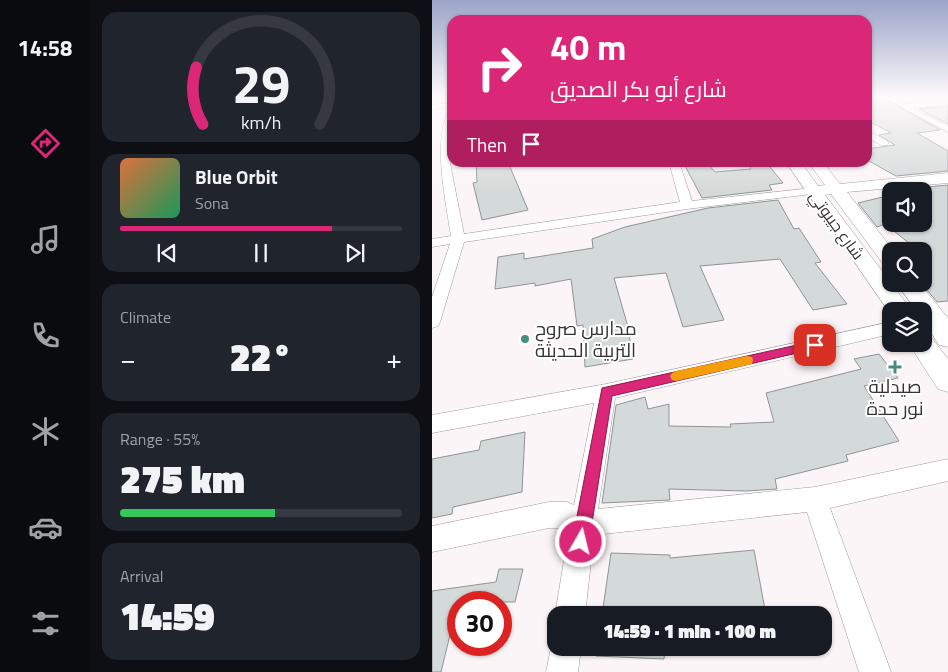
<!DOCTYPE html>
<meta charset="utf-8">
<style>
body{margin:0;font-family:"Titillium Web",Cairo,sans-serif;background:#20242c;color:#f1f3f6;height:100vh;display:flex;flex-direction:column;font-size:19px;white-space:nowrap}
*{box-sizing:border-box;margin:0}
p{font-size:16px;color:#9ea1a6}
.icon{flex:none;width:28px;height:28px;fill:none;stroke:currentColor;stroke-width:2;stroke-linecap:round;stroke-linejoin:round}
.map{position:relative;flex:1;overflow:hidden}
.panel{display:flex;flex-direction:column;gap:12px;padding:12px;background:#0d0f14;width:342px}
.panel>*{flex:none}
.top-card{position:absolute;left:15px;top:15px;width:425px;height:152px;border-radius:15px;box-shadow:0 1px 4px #0004;background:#db2777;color:#fff;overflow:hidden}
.fabs{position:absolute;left:450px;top:182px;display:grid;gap:10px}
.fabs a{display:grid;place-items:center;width:50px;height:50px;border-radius:10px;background:#171b24;box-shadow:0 1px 4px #0004;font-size:25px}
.speed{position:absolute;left:15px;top:591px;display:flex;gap:10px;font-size:25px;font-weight:700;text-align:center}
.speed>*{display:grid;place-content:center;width:65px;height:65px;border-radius:50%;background:#171b24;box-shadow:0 1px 4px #0004;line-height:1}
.speed .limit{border:8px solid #d22;background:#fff;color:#111}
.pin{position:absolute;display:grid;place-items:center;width:42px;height:42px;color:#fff;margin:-21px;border-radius:10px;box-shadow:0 2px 8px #0006}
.me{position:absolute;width:55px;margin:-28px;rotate:8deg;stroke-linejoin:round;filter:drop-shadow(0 0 4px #0008)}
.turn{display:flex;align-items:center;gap:18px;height:105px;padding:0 20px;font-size:22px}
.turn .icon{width:65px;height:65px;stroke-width:2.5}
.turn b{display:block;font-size:35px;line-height:42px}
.then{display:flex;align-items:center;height:48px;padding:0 20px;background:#0003;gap:10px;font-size:19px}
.big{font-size:38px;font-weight:800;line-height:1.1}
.panel .widget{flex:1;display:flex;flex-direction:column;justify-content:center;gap:8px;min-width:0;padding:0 18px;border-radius:15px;background:#20242c}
.panel .dial{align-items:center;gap:0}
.dial svg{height:130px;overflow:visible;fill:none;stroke:#363941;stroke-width:7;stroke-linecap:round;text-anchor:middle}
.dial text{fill:#f1f3f6;stroke:none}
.song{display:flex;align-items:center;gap:15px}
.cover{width:60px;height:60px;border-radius:8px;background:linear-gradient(135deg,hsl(20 70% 55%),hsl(150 70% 35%))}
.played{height:5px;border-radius:2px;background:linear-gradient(90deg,#db2777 75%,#363941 75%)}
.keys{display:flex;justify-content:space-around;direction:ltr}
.heat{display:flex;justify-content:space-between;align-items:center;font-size:28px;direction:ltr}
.charge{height:8px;border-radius:4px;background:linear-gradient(90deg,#34c759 55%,#363941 0)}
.trip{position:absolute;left:115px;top:606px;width:285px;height:50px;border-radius:15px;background:#171b24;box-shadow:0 1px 4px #0004;font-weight:800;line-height:50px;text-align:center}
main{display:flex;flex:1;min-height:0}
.menu{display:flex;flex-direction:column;width:90px;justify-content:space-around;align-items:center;background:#090b0e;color:#9ea1a6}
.menu .icon{width:35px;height:35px}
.menu .current{color:#db2777}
.menu b{font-size:22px;color:#f1f3f6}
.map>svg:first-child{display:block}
.building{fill:#d4dad9;stroke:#8f9594}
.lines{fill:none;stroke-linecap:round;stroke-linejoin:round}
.street-casing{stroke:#9e9899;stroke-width:1}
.secondary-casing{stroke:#9e9899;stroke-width:1}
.street{fill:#fff;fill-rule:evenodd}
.secondary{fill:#fff;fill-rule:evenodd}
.route{fill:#db2777;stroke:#8e194d}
.slow{fill:#f59e0b}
.poi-dot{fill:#478d84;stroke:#fff;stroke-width:2}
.labels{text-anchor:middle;stroke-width:4;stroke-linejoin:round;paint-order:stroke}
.far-street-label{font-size:16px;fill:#353334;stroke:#fff}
.poi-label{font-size:19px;fill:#353334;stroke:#fff;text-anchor:start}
</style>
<main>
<nav class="menu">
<b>14:58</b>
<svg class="icon current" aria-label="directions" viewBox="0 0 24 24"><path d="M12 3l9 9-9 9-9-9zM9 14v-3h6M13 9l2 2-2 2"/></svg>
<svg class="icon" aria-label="music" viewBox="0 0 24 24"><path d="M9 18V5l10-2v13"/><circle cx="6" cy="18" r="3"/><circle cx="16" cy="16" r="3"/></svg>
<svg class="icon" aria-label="phone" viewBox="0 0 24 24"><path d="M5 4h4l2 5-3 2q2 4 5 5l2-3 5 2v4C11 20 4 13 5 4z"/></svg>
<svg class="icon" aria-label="climate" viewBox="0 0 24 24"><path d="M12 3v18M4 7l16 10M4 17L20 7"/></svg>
<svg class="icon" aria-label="car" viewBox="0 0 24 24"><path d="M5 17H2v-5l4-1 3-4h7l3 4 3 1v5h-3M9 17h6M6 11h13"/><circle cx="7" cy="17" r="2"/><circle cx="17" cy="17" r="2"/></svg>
<svg class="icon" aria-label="filters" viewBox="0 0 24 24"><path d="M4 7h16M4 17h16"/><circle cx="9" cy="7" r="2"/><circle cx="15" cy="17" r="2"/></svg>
</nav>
<section class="panel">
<div class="widget dial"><svg viewBox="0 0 100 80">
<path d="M14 69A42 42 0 1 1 86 69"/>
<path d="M14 69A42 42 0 0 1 10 34" stroke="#db2777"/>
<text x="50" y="56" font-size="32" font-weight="700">29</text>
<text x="50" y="72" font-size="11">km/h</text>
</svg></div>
<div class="widget">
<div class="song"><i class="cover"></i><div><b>Blue Orbit</b><p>Sona</p></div></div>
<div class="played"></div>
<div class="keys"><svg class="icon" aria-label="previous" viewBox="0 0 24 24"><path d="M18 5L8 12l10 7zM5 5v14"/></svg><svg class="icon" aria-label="pause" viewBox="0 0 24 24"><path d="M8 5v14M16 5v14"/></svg><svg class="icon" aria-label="next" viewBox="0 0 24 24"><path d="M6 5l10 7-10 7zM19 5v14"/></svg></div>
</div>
<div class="widget"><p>Climate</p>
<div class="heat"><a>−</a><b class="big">22°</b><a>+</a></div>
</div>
<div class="widget"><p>Range · 55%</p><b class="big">275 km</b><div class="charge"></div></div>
<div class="widget"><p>Arrival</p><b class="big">14:59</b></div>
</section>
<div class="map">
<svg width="516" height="672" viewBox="0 0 516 672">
<rect width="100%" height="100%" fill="#fcf5f7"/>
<path class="building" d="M 435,97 L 449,97 L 508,130 L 485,133 L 516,151 L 516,171 L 464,176 L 435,160 L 435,149 L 463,145 L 447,135 L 459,133 L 435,120 Z
M 516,106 L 516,124 L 487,109 Z
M 44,162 L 76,162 L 96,210 L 50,220 L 41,183 L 45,182 Z
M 251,162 L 274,162 L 283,172 L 319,169 L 315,162 L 334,162 L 351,183 L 337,185 L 340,190 L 270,198 Z
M 516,185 L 516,301 L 505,302 L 490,284 L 491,251 L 487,251 L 453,224 L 445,227 L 426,203 L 459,195 L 459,224 L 491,224 L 491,191 L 486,191 L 491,191 L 485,188 Z
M 346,200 L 362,229 L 367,228 L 389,262 L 383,263 L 415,304 L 381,310 L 348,259 L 268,266 L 292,320 L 251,327 L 234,273 L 182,278 L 196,327 L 201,359 L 153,367 L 151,325 L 145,326 L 139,279 L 103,286 L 103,283 L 63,289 L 66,257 L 92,253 L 92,259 L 161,248 L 160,239 L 193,227 L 276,208 Z
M 447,354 L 466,378 L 432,386 L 467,441 L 414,455 L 416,461 L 343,479 L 345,489 L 314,491 L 237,489 L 238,500 L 170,503 L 184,405 L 213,397 L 216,409 L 237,404 L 237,426 L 299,427 L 298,424 L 342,422 L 334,393 L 429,369 L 422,359 Z
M 93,432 L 90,492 L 21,507 L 20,514 L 0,518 L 0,459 L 47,450 L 49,441 Z
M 322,550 L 334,615 L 170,615 L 179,553 L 238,555 L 238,558 Z
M 67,569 L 91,569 L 83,602 L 26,602 L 9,672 L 0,672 L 0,591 L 64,582 Z
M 165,648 L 233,648 L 232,659 L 164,656 Z"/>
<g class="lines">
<defs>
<path id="street" d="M 451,97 L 460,97 L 473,104 L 516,100 L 516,104 L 480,108 L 516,126 L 516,132 Z
M 20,103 L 20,107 L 0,109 L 0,105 Z
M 17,111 L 20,111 L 15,148 L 32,234 L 248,202 L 237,162 L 247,162 L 260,201 L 380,188 L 386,191 L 380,194 L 255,209 L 32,242 L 8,322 L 6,326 L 0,328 L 0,297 L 18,244 L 0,247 L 0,239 L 19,236 C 14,204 0,137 17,111 Z
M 435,130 L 455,141 L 457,143 L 455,145 L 449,145 L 435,137 Z
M 459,322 L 459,334 L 183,398 L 166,509 L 383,487 L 516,459 L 516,481 L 398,508 L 459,672 L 427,672 L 375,512 L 162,535 L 153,615 L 123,615 L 137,530 L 133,528 L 117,528 L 0,552 L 0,526 L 117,502 L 135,502 L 142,505 L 162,403 L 0,433 L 0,415 L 174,384 Z
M 123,637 L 124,648 L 149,648 L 146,672 L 114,672 L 119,648 Z"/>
<path id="secondary" d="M 354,162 L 369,162 L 386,186 L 393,185 L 376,162 L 391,162 L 408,184 L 516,173 L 516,183 L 415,192 L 462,251 L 459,251 L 459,267 L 452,265 L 399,194 L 393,195 L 480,311 L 459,311 L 459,315 Z
M 465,284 L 488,284 L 516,318 L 516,347 L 507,345 L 491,320 L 491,311 L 485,311 Z
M 491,335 L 499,337 L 516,359 L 516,392 L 506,389 L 477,344 L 491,344 Z"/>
</defs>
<use href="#street" class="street-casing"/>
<use href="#secondary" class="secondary-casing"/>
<use href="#street" class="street"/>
<use href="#secondary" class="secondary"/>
</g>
<linearGradient id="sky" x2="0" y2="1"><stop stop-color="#9aa4c8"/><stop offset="0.51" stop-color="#fefafb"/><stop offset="1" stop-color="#fefafb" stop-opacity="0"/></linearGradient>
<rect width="516" height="191" fill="url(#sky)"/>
<path class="route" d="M 383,341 L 387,342 L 389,345 L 387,348 L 180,396 L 157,542 L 155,548 L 149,550 L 143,548 L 140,542 L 170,388 Z"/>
<path class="slow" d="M 315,356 L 320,357 L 321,360 L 320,364 L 244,381 L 240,380 L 238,376 L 240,373 L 244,371 Z"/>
<g class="poi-dot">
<circle cx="93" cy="339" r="5"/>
<path d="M460.5 359.5h5v5h5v5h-5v5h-5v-5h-5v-5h5z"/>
</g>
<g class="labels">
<g class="far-street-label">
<text transform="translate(405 225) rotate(54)" y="6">شارع جيبوتي</text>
</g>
<g class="poi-label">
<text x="103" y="335">مدارس صروح<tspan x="103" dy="22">التربية الحديثة</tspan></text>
<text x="463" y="393" text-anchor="middle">صيدلية<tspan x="463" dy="22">نور حدة</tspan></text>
</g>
</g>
</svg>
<div class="fabs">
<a><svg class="icon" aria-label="sound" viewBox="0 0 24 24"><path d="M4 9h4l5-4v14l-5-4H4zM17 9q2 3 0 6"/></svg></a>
<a><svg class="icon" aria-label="search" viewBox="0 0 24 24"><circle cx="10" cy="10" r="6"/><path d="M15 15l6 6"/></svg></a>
<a><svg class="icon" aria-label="layers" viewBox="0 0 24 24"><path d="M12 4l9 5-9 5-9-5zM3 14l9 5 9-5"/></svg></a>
</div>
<div class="speed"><div class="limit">30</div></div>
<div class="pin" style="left:383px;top:345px;background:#d93025"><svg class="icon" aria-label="arrive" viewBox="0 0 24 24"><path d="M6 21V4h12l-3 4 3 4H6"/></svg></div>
<svg class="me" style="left:149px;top:542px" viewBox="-20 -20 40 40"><circle r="17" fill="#db2777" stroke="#fff" stroke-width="3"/><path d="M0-11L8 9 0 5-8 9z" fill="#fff"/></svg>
<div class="trip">14:59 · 1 min · 100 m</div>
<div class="top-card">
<div class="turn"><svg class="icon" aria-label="right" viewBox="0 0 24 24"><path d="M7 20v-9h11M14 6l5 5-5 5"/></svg><div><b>40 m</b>شارع أبو بكر الصديق</div></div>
<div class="then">Then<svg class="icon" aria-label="arrive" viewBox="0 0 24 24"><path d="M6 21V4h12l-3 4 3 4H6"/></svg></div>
</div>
</div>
</main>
